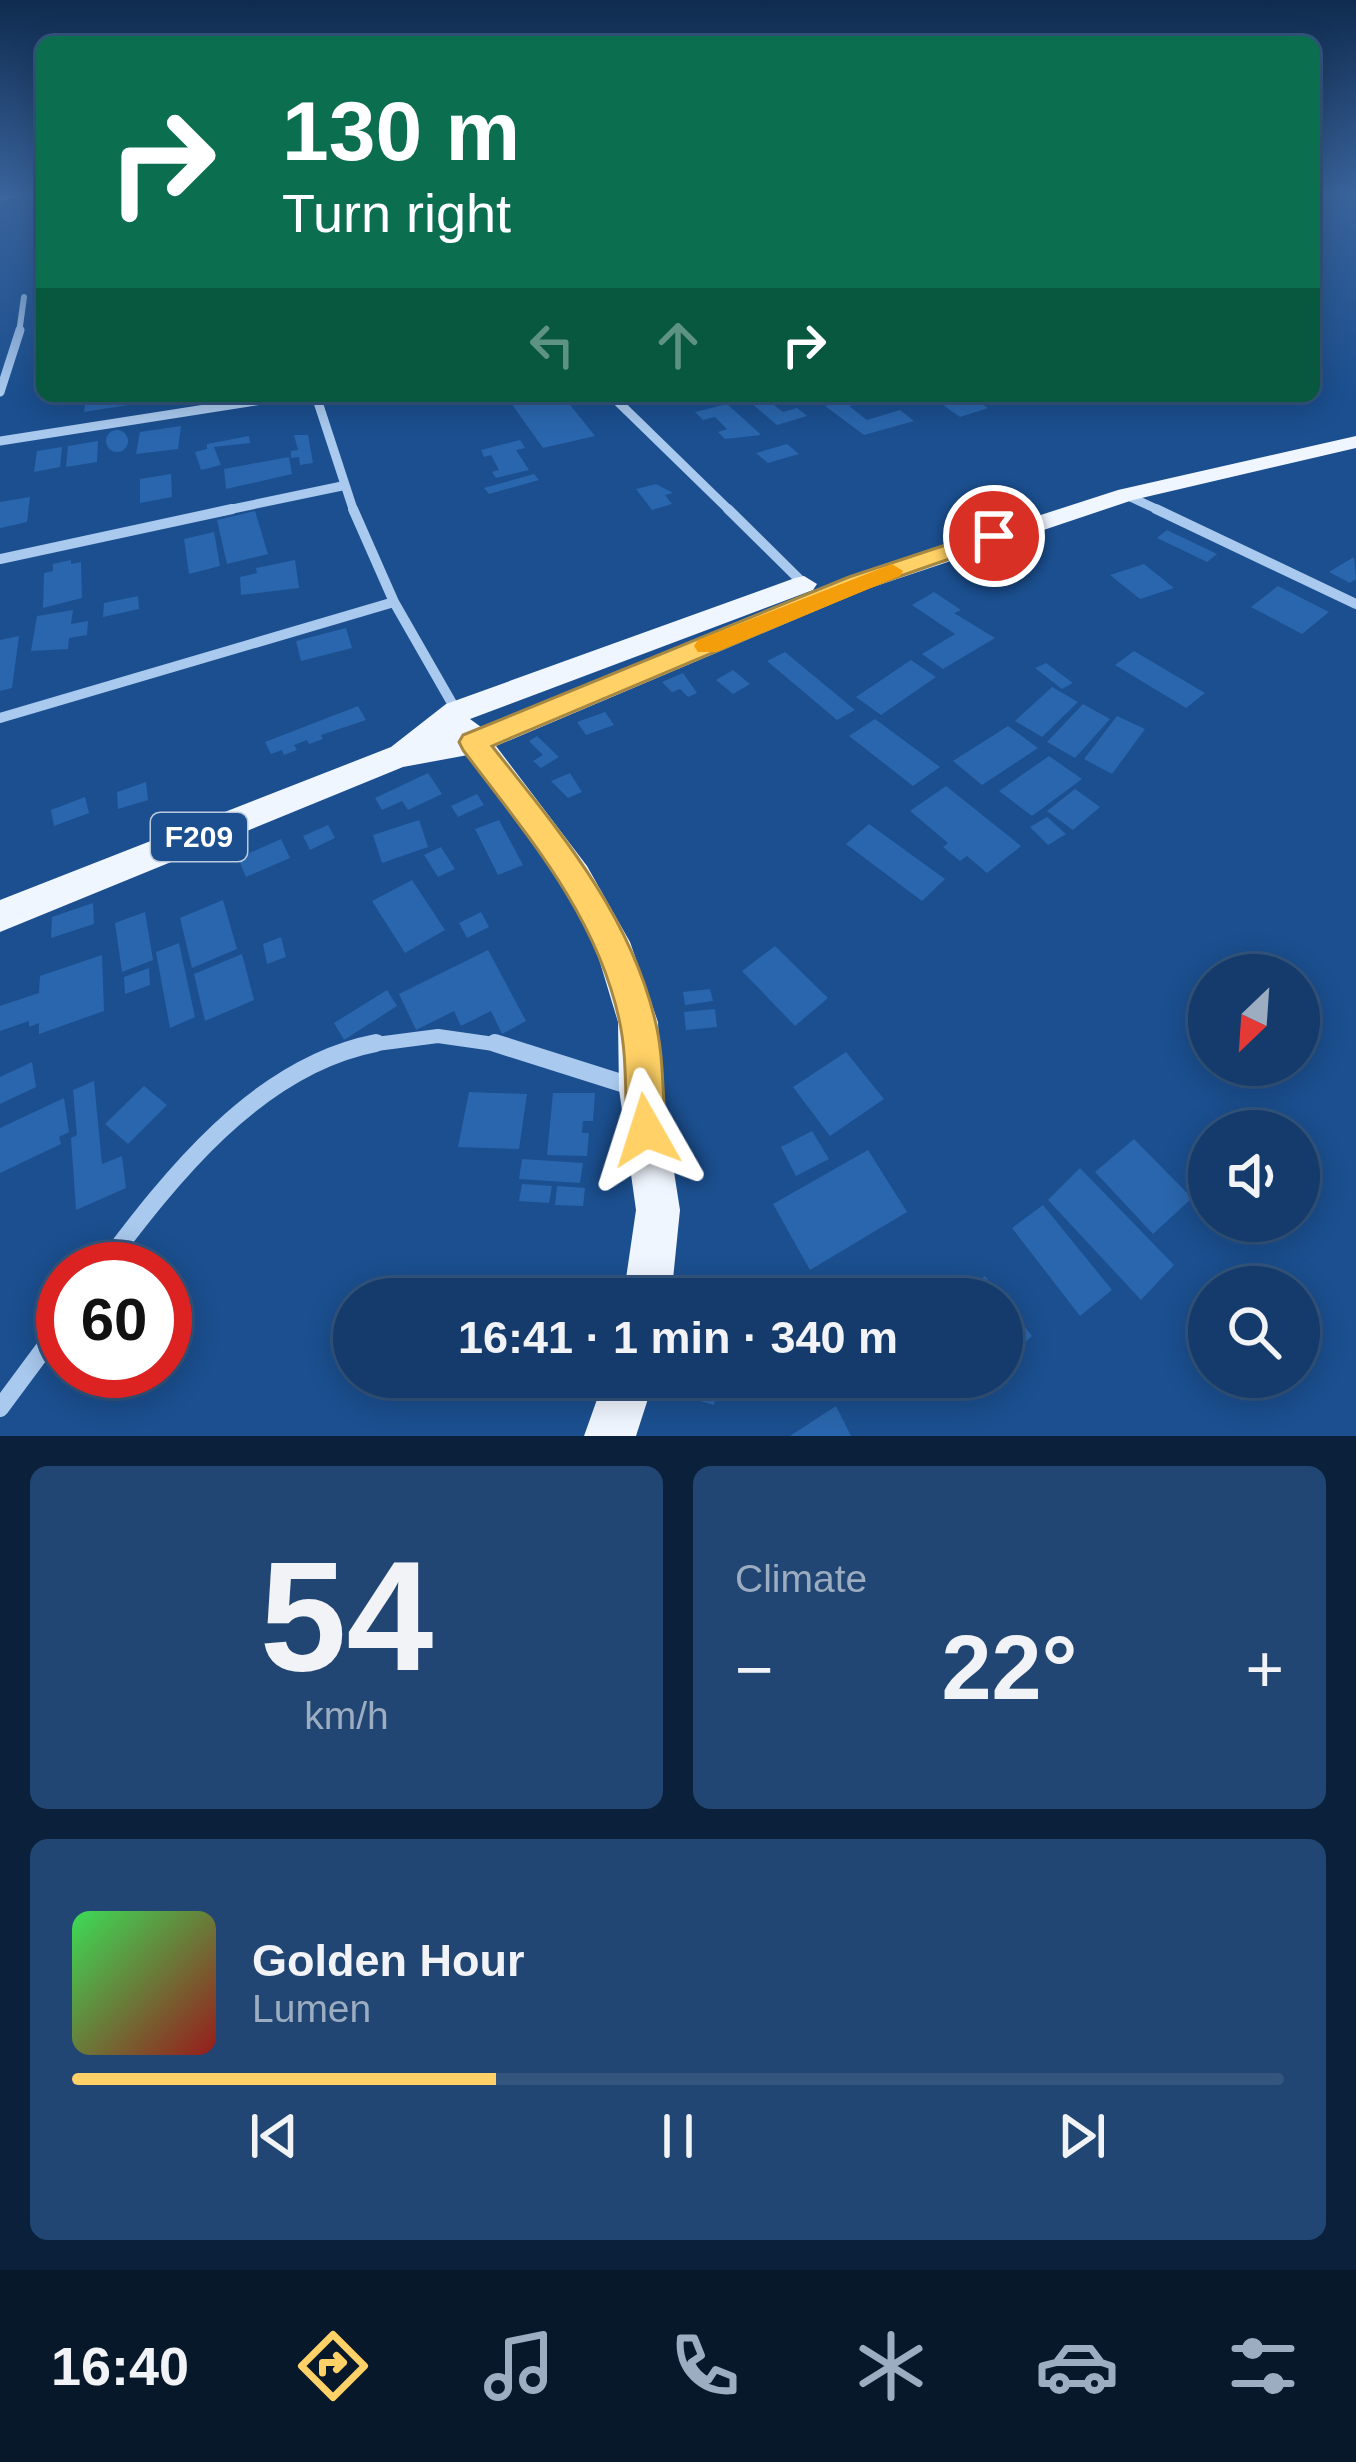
<!DOCTYPE html>
<meta charset="utf-8">
<style>
body{margin:0;font-family:Helvetica,sans-serif;background:#214673;color:#f1f3f6;height:100vh;display:flex;flex-direction:column;font-size:45px;white-space:nowrap}
*{box-sizing:border-box;margin:0}
p{font-size:39px;color:#9dadc1}
.icon{flex:none;width:66px;height:66px;fill:none;stroke:currentColor;stroke-width:2;stroke-linecap:round;stroke-linejoin:round}
.map{position:relative;height:1436px;overflow:hidden}
.sheet{display:flex;flex-direction:column;gap:30px;padding:30px;background:#0b203b;flex:1}
.sheet>*{flex:none}
.banner{position:absolute;left:36px;top:36px;width:1284px;height:366px;border-radius:18px;box-shadow:0 6px 30px #0003,0 0 0 3px #33557e;background:#0b6e4f;color:#fff;overflow:hidden}
.needle{width:78px;rotate:205deg}
.buttons{position:absolute;left:1188px;top:954px;display:grid;gap:24px}
.buttons a{display:grid;place-items:center;width:132px;height:132px;border-radius:50%;background:#143b6b;box-shadow:0 6px 30px #0003,0 0 0 3px #33557e;font-size:60px}
.speed{position:absolute;left:36px;top:1242px;display:flex;gap:24px;font-size:60px;font-weight:700;text-align:center}
.speed>*{display:grid;place-content:center;width:156px;height:156px;border-radius:50%;background:#143b6b;box-shadow:0 6px 30px #0003,0 0 0 3px #33557e;line-height:1}
.speed .limit{border:18px solid #d22;background:#fff;color:#111}
.pin{position:absolute;display:grid;place-items:center;width:102px;height:102px;color:#fff;margin:-51px;border:6px solid #fff;border-radius:50%;box-shadow:0 3px 12px #0007}
.me{position:absolute;width:132px;margin:-66px;rotate:354deg;stroke-linejoin:round;filter:drop-shadow(0 0 9px #0008)}
.turn{display:flex;align-items:center;gap:42px;height:252px;padding:0 48px;font-size:54px}
.turn .icon{width:156px;height:156px;stroke-width:2.5}
.turn b{display:block;font-size:84px;line-height:102px}
.lanes{display:flex;align-items:center;height:114px;padding:0 48px;background:#0003;justify-content:center;gap:60px;direction:ltr}
.lanes .off{opacity:.35}
.big{font-size:90px;font-weight:700;line-height:1.1}
.sheet .card{flex:1;display:flex;flex-direction:column;justify-content:center;gap:18px;min-width:0;padding:0 42px;border-radius:18px;background:#214673}
.sheet .dial{align-items:center;gap:0}
.dial b{font-size:156px;line-height:1}
.song{display:flex;align-items:center;gap:36px}
.cover{width:144px;height:144px;border-radius:18px;background:linear-gradient(135deg,hsl(130 70% 55%),hsl(0 70% 35%))}
.played{height:12px;border-radius:6px;background:linear-gradient(90deg,#ffd166 35%,#33557e 35%)}
.keys{display:flex;justify-content:space-around;direction:ltr}
.heat{display:flex;justify-content:space-between;align-items:center;font-size:66px;direction:ltr}
.sheet .tiles{flex:1;display:grid;gap:30px;grid-template-columns:1fr 1fr}
.card:last-child{grid-column:span 2}
.trip{position:absolute;left:333px;top:1278px;width:690px;height:120px;border-radius:60px;background:#143b6b;box-shadow:0 6px 30px #0003,0 0 0 3px #33557e;font-weight:700;line-height:120px;text-align:center}
.menu{display:flex;height:192px;justify-content:space-around;align-items:center;background:#08182b;color:#9dadc1}
.menu .icon{width:84px;height:84px}
.menu .active{color:#ffd166}
.menu b{font-size:54px;color:#f1f3f6}
.map>svg:first-child{display:block}
.building{fill:#2a66ad}
.lines{fill:none;stroke-linecap:round;stroke-linejoin:round}
.minor-far4{stroke:#a9c9ee;stroke-width:6}
.minor-far3{stroke:#a9c9ee;stroke-width:9}
.minor-far2{stroke:#a9c9ee;stroke-width:10}
.minor-far1{stroke:#a9c9ee;stroke-width:14}
.minor{stroke:#a9c9ee;stroke-width:18}
.primary{fill:#f0f6ff;fill-rule:evenodd}
.route{fill:#ffd166;stroke:#a68842;stroke-width:3}
.slow{fill:#f59e0b}
.labels{text-anchor:middle;stroke-width:12;stroke-linejoin:round;paint-order:stroke}
.shield{fill:#1b4f8f;stroke:#bbcadd;stroke-width:3}
.shield-label{font-size:30px;font-weight:bold;fill:#fff}
</style>
<div class="map">
<svg width="1356" height="1436" viewBox="0 0 1356 1436">
<rect width="100%" height="100%" fill="#1b4f8f"/>
<path class="building" d="M 86,396 L 128,396 L 128,405 L 84,412 Z
M 506,396 L 563,396 L 595,436 L 543,448 Z
M 743,396 L 781,396 L 769,401 L 783,412 L 797,408 L 807,416 L 777,425 Z
M 824,396 L 849,396 L 859,404 L 849,406 L 867,420 L 900,410 L 914,421 L 864,435 L 825,406 L 834,403 Z
M 971,397 L 988,408 L 960,417 L 943,405 Z
M 727,404 L 757,431 L 761,435 L 725,439 L 718,432 L 727,429 L 715,417 L 703,420 L 695,412 Z
M 181,426 L 178,449 L 136,454 L 140,432 Z
M106 441a11 11 0 1 1 22 0a11 11 0 1 1-22 0Z
M 294,435 L 308,435 L 313,463 L 300,465 L 299,457 L 291,458 L 291,451 L 298,450 Z
M 249,436 L 250,443 L 214,447 L 221,465 L 201,470 L 195,452 L 207,449 L 207,444 Z
M 520,440 L 525,448 L 516,450 L 529,470 L 496,478 L 492,472 L 499,470 L 491,455 L 484,457 L 481,450 Z
M 98,441 L 97,462 L 66,467 L 68,446 Z
M 787,444 L 799,454 L 768,463 L 756,453 Z
M 62,447 L 60,467 L 34,472 L 37,451 Z
M 289,457 L 292,474 L 226,489 L 224,469 Z
M 171,474 L 172,497 L 140,503 L 140,479 Z
M 534,474 L 539,480 L 489,494 L 484,488 Z
M 656,484 L 673,493 L 665,495 L 672,504 L 652,510 L 636,489 Z
M 30,497 L 27,522 L 0,528 L 0,502 Z
M 255,511 L 268,554 L 227,564 L 217,520 Z
M 1167,530 L 1217,554 L 1207,562 L 1157,538 Z
M 214,532 L 220,566 L 189,574 L 184,539 Z
M 1354,557 L 1356,579 L 1350,583 L 1329,572 Z
M 71,560 L 71,564 L 81,562 L 82,598 L 43,608 L 44,573 L 53,571 L 53,564 Z
M 295,560 L 299,588 L 241,595 L 240,577 L 257,573 L 256,568 Z
M 1144,564 L 1174,588 L 1140,599 L 1110,575 Z
M 1278,586 L 1329,612 L 1302,634 L 1251,607 Z
M 934,592 L 961,610 L 954,613 L 995,638 L 943,669 L 922,654 L 955,634 L 912,605 Z
M 138,596 L 139,609 L 103,617 L 104,603 Z
M 73,610 L 71,624 L 88,621 L 87,635 L 69,638 L 68,649 L 31,651 L 37,616 Z
M 346,628 L 352,648 L 301,661 L 296,641 Z
M 19,636 L 12,688 L 0,691 L 0,640 Z
M 1134,651 L 1205,693 L 1186,708 L 1115,665 Z
M 785,652 L 855,710 L 837,720 L 767,661 Z
M 911,660 L 936,677 L 881,715 L 856,697 Z
M 1046,663 L 1073,683 L 1062,689 L 1035,668 Z
M 733,670 L 750,684 L 733,694 L 716,680 Z
M 683,673 L 697,693 L 688,697 L 680,689 L 672,692 L 662,682 Z
M 1052,687 L 1078,702 L 1042,737 L 1015,721 Z
M 1083,704 L 1110,719 L 1075,758 L 1047,742 Z
M 358,706 L 366,720 L 321,735 L 323,739 L 309,744 L 307,740 L 294,745 L 297,750 L 284,755 L 282,750 L 271,754 L 265,742 Z
M 605,712 L 614,725 L 586,735 L 577,722 Z
M 1117,716 L 1145,729 L 1112,774 L 1084,759 Z
M 875,719 L 940,767 L 913,786 L 849,736 Z
M 1008,726 L 1038,748 L 982,785 L 953,761 Z
M 537,736 L 559,757 L 541,768 L 533,761 L 543,755 L 529,741 Z
M 1049,756 L 1082,779 L 1032,816 L 999,791 Z
M 428,773 L 442,794 L 408,810 L 402,801 L 382,810 L 375,798 Z
M 570,773 L 582,792 L 568,798 L 551,781 Z
M 146,782 L 148,800 L 118,809 L 117,792 Z
M 946,786 L 1021,846 L 987,873 L 967,856 L 960,861 L 943,847 L 948,843 L 910,811 Z
M 1075,789 L 1100,807 L 1073,830 L 1047,811 Z
M 477,794 L 484,805 L 458,817 L 451,806 Z
M 85,797 L 89,813 L 54,826 L 51,810 Z
M 1047,817 L 1066,834 L 1048,845 L 1030,827 Z
M 419,820 L 428,847 L 382,863 L 373,835 Z
M 499,820 L 523,865 L 498,875 L 475,829 Z
M 869,824 L 945,879 L 922,901 L 846,844 Z
M 328,825 L 335,838 L 310,850 L 303,836 Z
M 281,839 L 290,858 L 246,877 L 238,858 Z
M 441,847 L 455,869 L 438,877 L 424,855 Z
M 412,880 L 445,930 L 405,953 L 372,901 Z
M 223,900 L 237,949 L 192,968 L 180,918 Z
M 93,903 L 94,924 L 51,938 L 52,917 Z
M 145,912 L 153,960 L 122,972 L 115,923 Z
M 481,912 L 489,927 L 467,938 L 459,923 Z
M 281,937 L 286,957 L 267,964 L 263,944 Z
M 179,943 L 195,1017 L 170,1028 L 156,952 Z
M 775,946 L 828,998 L 795,1026 L 742,971 Z
M 488,950 L 526,1021 L 502,1034 L 491,1011 L 461,1026 L 454,1011 L 416,1030 L 399,994 Z
M 242,954 L 254,1000 L 205,1021 L 194,974 Z
M 102,955 L 104,1011 L 39,1034 L 39,1023 L 29,1027 L 29,1021 L 0,1031 L 0,1006 L 39,993 L 40,976 Z
M 149,968 L 150,985 L 125,994 L 124,977 Z
M 710,989 L 713,1001 L 685,1005 L 683,992 Z
M 387,990 L 397,1006 L 344,1040 L 334,1023 Z
M 715,1009 L 717,1027 L 686,1030 L 684,1012 Z
M 846,1052 L 884,1099 L 830,1136 L 793,1087 Z
M 32,1062 L 36,1087 L 0,1104 L 0,1077 Z
M 94,1081 L 102,1164 L 122,1156 L 126,1188 L 76,1210 L 71,1138 L 77,1135 L 73,1090 Z
M 144,1086 L 167,1105 L 128,1144 L 105,1124 Z
M 469,1092 L 527,1094 L 519,1149 L 458,1147 Z
M 553,1093 L 595,1093 L 593,1121 L 583,1121 L 582,1133 L 589,1133 L 587,1156 L 547,1155 Z
M 64,1098 L 69,1132 L 59,1137 L 61,1144 L 0,1173 L 0,1128 Z
M 812,1131 L 829,1159 L 796,1176 L 781,1147 Z
M 1134,1139 L 1192,1198 L 1153,1234 L 1095,1172 Z
M 868,1150 L 907,1212 L 810,1270 L 773,1204 Z
M 522,1159 L 583,1163 L 580,1183 L 519,1179 Z
M 1080,1168 L 1174,1265 L 1141,1300 L 1048,1200 Z
M 522,1184 L 552,1186 L 549,1203 L 519,1201 Z
M 557,1186 L 585,1188 L 583,1206 L 555,1205 Z
M 1043,1205 L 1112,1290 L 1080,1316 L 1012,1228 Z
M 985,1276 L 1032,1336 L 1002,1363 L 1002,1299 L 957,1299 Z
M 693,1377 L 719,1377 L 714,1405 L 689,1398 Z
M 836,1406 L 851,1436 L 790,1436 Z"/>
<g class="lines">
<path class="minor-far4" d="M 0,198 L 17,194
M 19,333 L 24,297"/>
<path class="minor-far3" d="M 0,392 L 20,330
M 316,396 L 354,512
M 612,396 L 731,512
M 0,441 L 288,396
M 1126,495 L 1163,512
M 218,512 L 342,486"/>
<path class="minor-far2" d="M 353,509 L 394,602 L 457,712
M 728,509 L 804,584
M 1156,509 L 1356,604
M 0,559 L 232,509
M 0,718 L 394,602"/>
<path class="minor-far1" d="M 361,1046 L 438,1036 L 508,1046"/>
<path class="minor" d="M 495,1043 L 634,1087
M 102,1269 C 170,1178 257,1066 376,1043
M 0,1408 L 63,1323"/>
<path class="primary" d="M 1356,436 L 1356,448 L 1133,500 L 867,589 L 496,746 L 587,866 L 630,942 L 658,1022 L 661,1089 L 680,1210 L 671,1299 L 623,1299 L 636,1210 L 619,1089 L 618,1022 L 595,946 L 563,886 L 468,755 L 403,767 L 0,932 L 0,900 L 391,747 L 446,704 L 795,578 L 804,576 L 817,584 L 813,590 L 470,719 L 481,727 L 849,577 L 1118,490 Z
M 605,1377 L 655,1377 L 636,1436 L 584,1436 Z"/>
</g>
<linearGradient id="sky" x2="0" y2="1"><stop stop-color="#0f2b4f"/><stop offset="0.49" stop-color="#39639b"/><stop offset="1" stop-color="#39639b" stop-opacity="0"/></linearGradient>
<rect width="1356" height="395" fill="url(#sky)"/>
<path class="route" d="M 994,529 L 1005,536 L 1001,541 L 866,588 L 492,746 C 559,831 629,912 655,1020 C 664,1055 662,1094 666,1130 L 660,1143 L 646,1149 L 633,1143 L 627,1130 C 625,1094 627,1054 619,1019 C 596,914 526,834 463,750 L 459,742 L 463,735 L 849,577 Z"/>
<path class="slow" d="M 892,564 L 903,571 L 900,576 L 716,652 L 698,652 L 694,646 L 698,640 Z"/>
<g class="labels">
<rect class="shield" x="151" y="813" width="96" height="48" rx="9"/>
<g class="shield-label">
<text x="199" y="847">F209</text>
</g>
</g>
</svg>
<div class="buttons">
<a><svg class="needle" viewBox="-14 -14 28 28"><path d="M0-13l5 13h-10z" fill="#e53935"/><path d="M0 13l5-13h-10z" fill="#9dadc1"/></svg></a>
<a><svg class="icon" aria-label="sound" viewBox="0 0 24 24"><path d="M4 9h4l5-4v14l-5-4H4zM17 9q2 3 0 6"/></svg></a>
<a><svg class="icon" aria-label="search" viewBox="0 0 24 24"><circle cx="10" cy="10" r="6"/><path d="M15 15l6 6"/></svg></a>
</div>
<div class="speed"><div class="limit">60</div></div>
<div class="pin" style="left:994px;top:536px;background:#d93025"><svg class="icon" aria-label="arrive" viewBox="0 0 24 24"><path d="M6 21V4h12l-3 4 3 4H6"/></svg></div>
<svg class="me" style="left:646px;top:1130px" viewBox="-20 -20 40 40"><path d="M0-17L14 15 0 8-14 15z" fill="#ffd166" stroke="#fff" stroke-width="4"/></svg>
<div class="trip">16:41 · 1 min · 340 m</div>
<div class="banner">
<div class="turn"><svg class="icon" aria-label="right" viewBox="0 0 24 24"><path d="M7 20v-9h11M14 6l5 5-5 5"/></svg><div><b>130 m</b>Turn right</div></div>
<div class="lanes"><svg class="icon off" aria-label="left" viewBox="0 0 24 24"><path d="M17 20v-9H6M10 6l-5 5 5 5"/></svg><svg class="icon off" aria-label="ahead" viewBox="0 0 24 24"><path d="M12 20V5M6 11l6-6 6 6"/></svg><svg class="icon" aria-label="right" viewBox="0 0 24 24"><path d="M7 20v-9h11M14 6l5 5-5 5"/></svg></div>
</div>
</div>
<section class="sheet">
<div class="tiles">
<div class="card dial"><b>54</b><p>km/h</p></div>
<div class="card"><p>Climate</p>
<div class="heat"><a>−</a><b class="big">22°</b><a>+</a></div>
</div>
<div class="card">
<div class="song"><i class="cover"></i><div><b>Golden Hour</b><p>Lumen</p></div></div>
<div class="played"></div>
<div class="keys"><svg class="icon" aria-label="previous" viewBox="0 0 24 24"><path d="M18 5L8 12l10 7zM5 5v14"/></svg><svg class="icon" aria-label="pause" viewBox="0 0 24 24"><path d="M8 5v14M16 5v14"/></svg><svg class="icon" aria-label="next" viewBox="0 0 24 24"><path d="M6 5l10 7-10 7zM19 5v14"/></svg></div>
</div>
</div>
</section>
<nav class="menu">
<b>16:40</b>
<svg class="icon active" aria-label="directions" viewBox="0 0 24 24"><path d="M12 3l9 9-9 9-9-9zM9 14v-3h6M13 9l2 2-2 2"/></svg>
<svg class="icon" aria-label="music" viewBox="0 0 24 24"><path d="M9 18V5l10-2v13"/><circle cx="6" cy="18" r="3"/><circle cx="16" cy="16" r="3"/></svg>
<svg class="icon" aria-label="phone" viewBox="0 0 24 24"><path d="M5 4h4l2 5-3 2q2 4 5 5l2-3 5 2v4C11 20 4 13 5 4z"/></svg>
<svg class="icon" aria-label="climate" viewBox="0 0 24 24"><path d="M12 3v18M4 7l16 10M4 17L20 7"/></svg>
<svg class="icon" aria-label="car" viewBox="0 0 24 24"><path d="M5 17H2v-5l4-1 3-4h7l3 4 3 1v5h-3M9 17h6M6 11h13"/><circle cx="7" cy="17" r="2"/><circle cx="17" cy="17" r="2"/></svg>
<svg class="icon" aria-label="filters" viewBox="0 0 24 24"><path d="M4 7h16M4 17h16"/><circle cx="9" cy="7" r="2"/><circle cx="15" cy="17" r="2"/></svg>
</nav>
